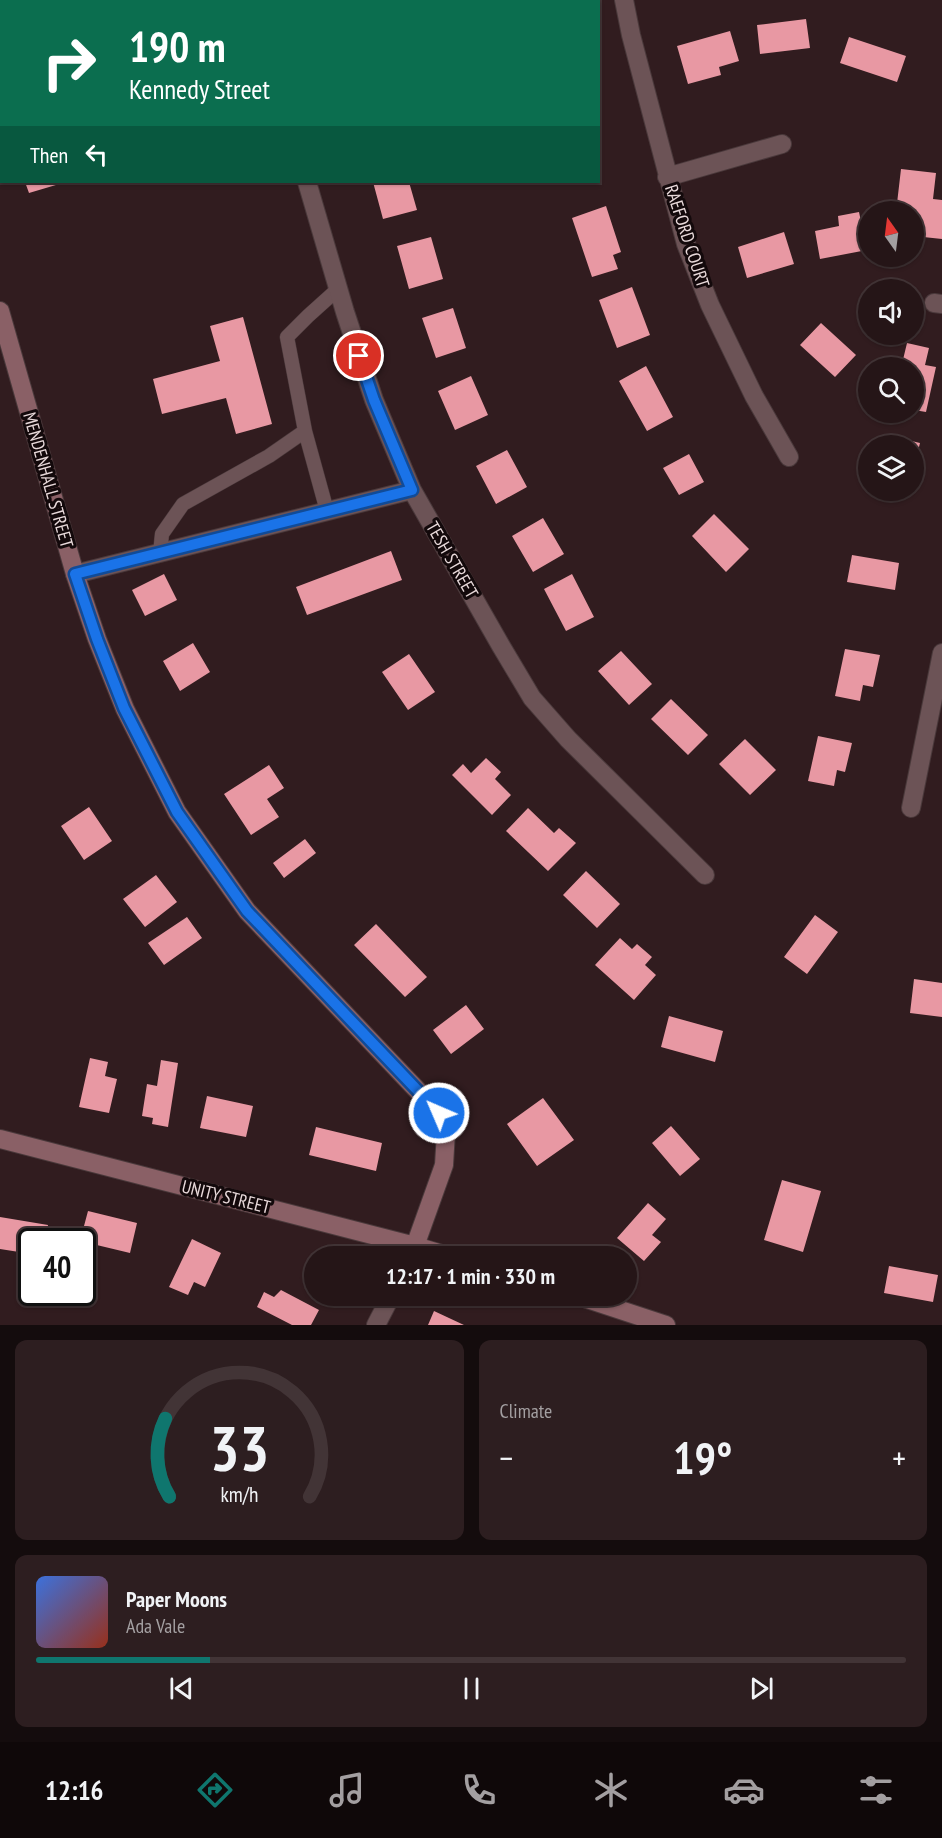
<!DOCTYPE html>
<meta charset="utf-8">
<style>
body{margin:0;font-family:"PT Sans Narrow",sans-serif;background:#2d1e20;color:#f1f3f6;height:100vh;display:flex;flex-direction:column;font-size:22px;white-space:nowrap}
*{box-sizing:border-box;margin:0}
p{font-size:20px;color:#a39fa1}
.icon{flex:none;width:33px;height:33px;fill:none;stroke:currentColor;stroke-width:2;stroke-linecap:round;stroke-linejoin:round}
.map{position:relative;height:1325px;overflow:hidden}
.side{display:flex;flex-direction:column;gap:15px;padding:15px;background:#140c0d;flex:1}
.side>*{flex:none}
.top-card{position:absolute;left:0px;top:0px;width:600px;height:183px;box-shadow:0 2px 4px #0004,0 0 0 2px #423436;background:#0b6e4f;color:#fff;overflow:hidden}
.needle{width:39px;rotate:346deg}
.controls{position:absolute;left:858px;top:201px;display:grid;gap:12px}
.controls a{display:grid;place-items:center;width:66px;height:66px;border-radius:50%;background:#251517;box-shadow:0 2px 4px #0004,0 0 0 2px #423436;font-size:30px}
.speed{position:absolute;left:18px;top:1228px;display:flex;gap:12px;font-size:30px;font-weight:700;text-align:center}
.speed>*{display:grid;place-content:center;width:78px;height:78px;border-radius:50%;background:#251517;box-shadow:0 2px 4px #0004,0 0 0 2px #423436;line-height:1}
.speed .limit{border:3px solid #111;border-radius:9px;background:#fff;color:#111}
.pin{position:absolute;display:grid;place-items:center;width:51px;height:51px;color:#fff;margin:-26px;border:3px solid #fff;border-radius:50%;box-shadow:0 2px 6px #0007}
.me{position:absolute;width:66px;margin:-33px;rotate:315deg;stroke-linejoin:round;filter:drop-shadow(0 0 4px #0008)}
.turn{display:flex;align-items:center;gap:21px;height:126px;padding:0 30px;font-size:27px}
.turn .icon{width:78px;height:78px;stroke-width:2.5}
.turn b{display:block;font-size:42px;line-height:51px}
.then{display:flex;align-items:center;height:57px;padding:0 30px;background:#0003;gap:12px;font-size:22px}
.big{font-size:45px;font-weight:600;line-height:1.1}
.side .widget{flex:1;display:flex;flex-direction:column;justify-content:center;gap:9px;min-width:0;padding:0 21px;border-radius:12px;background:#2d1e20}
.side .dial{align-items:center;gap:0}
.dial svg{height:156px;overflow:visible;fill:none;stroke:#423436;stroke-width:7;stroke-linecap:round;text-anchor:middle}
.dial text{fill:#f1f3f6;stroke:none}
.song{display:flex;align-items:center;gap:18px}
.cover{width:72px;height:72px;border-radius:9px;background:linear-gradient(135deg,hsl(220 70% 55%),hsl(10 70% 35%))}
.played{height:6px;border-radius:3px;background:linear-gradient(90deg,#0f766e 20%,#423436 20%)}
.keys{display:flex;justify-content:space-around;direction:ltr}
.heat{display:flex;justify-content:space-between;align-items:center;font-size:33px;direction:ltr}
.side .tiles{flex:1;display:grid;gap:15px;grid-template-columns:1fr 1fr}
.widget:last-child{grid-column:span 2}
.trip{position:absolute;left:304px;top:1246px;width:333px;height:60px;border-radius:30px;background:#251517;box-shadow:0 2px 4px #0004,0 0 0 2px #423436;font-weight:600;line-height:60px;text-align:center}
.dock{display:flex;height:96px;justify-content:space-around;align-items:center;background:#0f0809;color:#a39fa1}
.dock .icon{width:42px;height:42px}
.dock .on{color:#0f766e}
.dock b{font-size:27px;color:#f1f3f6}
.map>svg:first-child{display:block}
.building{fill:#e898a3}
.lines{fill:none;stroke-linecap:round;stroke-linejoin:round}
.lane-casing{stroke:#4a393b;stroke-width:15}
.street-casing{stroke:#4a393b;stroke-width:20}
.secondary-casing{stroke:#4a393b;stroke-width:20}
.lane{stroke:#6c5356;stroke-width:14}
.street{stroke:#6c5356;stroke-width:18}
.secondary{stroke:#8a6066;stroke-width:18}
.route-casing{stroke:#114b97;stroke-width:15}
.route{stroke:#1a73e8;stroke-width:10}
.labels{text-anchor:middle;stroke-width:6;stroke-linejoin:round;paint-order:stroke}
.street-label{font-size:18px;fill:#e9dadb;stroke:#13090b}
</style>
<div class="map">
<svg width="942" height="1325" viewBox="0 0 942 1325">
<rect width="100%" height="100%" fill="#311c1f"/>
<path class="building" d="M 806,19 L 810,48 L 760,54 L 757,25 Z
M 730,31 L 739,61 L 719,67 L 721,75 L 688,84 L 677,46 Z
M 849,37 L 906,56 L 897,82 L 840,63 Z
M 901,169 L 936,173 L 933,199 L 942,200 L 942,239 L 914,236 L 914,212 L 896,212 Z
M 25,182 L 66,182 L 29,193 Z
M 373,182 L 409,182 L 417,210 L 383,219 Z
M 606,206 L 621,252 L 613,255 L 618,269 L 592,277 L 572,218 Z
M 859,212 L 867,250 L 820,259 L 815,231 L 839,226 L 838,216 Z
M 784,232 L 794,264 L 747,278 L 738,247 Z
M 431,237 L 443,279 L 409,289 L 397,246 Z
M 632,287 L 650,335 L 617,348 L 599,300 Z
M 453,308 L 466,348 L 436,358 L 422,318 Z
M 243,317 L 272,424 L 236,434 L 226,398 L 162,414 L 153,379 L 220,361 L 210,326 Z
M 821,323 L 856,355 L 835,377 L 800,345 Z
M 907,343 L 929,348 L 925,365 L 936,367 L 926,412 L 914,410 L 914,368 L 901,368 Z
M 646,366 L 673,417 L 647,431 L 619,381 Z
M 471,376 L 488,415 L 455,430 L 438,391 Z
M 886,435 L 920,443 L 914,467 L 914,446 L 883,446 Z
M 507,450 L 527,487 L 496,504 L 476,466 Z
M 689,454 L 704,482 L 679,495 L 663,468 Z
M 714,514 L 749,549 L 726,572 L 692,536 Z
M 543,518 L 564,554 L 533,572 L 512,536 Z
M 391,551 L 402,580 L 307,615 L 296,587 Z
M 852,555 L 899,563 L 895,590 L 847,582 Z
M 164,574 L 177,600 L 145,616 L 132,590 Z
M 572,574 L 594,617 L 566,631 L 544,589 Z
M 193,643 L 210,672 L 180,691 L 163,661 Z
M 845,649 L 880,655 L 873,687 L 863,685 L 860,701 L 835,696 Z
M 621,651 L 652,684 L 629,705 L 598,671 Z
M 409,654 L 435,692 L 408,710 L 382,672 Z
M 671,699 L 708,735 L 688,755 L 651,719 Z
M 818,736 L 852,743 L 845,772 L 837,770 L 834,786 L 808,781 Z
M 745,739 L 776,770 L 750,795 L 719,764 Z
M 486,758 L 501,772 L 495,779 L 511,795 L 492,815 L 452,775 L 463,764 L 471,773 Z
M 269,765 L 284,788 L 267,799 L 279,817 L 251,835 L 224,794 Z
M 89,807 L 112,841 L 84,860 L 61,826 Z
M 528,808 L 554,833 L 559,828 L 576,843 L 548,871 L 506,831 Z
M 305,839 L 316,853 L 284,878 L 273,863 Z
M 586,871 L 620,904 L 597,928 L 563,895 Z
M 156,875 L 177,902 L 145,927 L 123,899 Z
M 815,915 L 838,932 L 807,974 L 784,957 Z
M 187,917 L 202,938 L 164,965 L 148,943 Z
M 376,924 L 427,977 L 405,997 L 354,945 Z
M 620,938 L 632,949 L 637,944 L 652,957 L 645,965 L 656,975 L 634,1000 L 595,965 Z
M 914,979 L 942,983 L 942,1017 L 910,1013 Z
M 466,1005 L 484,1029 L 451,1054 L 433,1030 Z
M 669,1016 L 723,1031 L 715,1062 L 661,1047 Z
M 90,1058 L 108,1062 L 105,1076 L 117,1079 L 109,1113 L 79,1107 Z
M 161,1060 L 178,1063 L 168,1127 L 152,1124 L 153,1118 L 142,1116 L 147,1084 L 157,1086 Z
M 207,1096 L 253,1106 L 246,1137 L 200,1128 Z
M 543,1098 L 574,1140 L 537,1166 L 507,1124 Z
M 671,1126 L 700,1159 L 680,1176 L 652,1143 Z
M 316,1127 L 382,1143 L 376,1171 L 309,1155 Z
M 782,1180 L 821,1191 L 803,1252 L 764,1240 Z
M 648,1203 L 666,1219 L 652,1235 L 661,1242 L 644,1261 L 617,1238 Z
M 88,1211 L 137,1223 L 130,1253 L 80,1241 Z
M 0,1217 L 48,1225 L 45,1242 L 32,1242 L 32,1254 L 0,1249 Z
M 192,1239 L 221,1253 L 205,1287 L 194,1282 L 188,1295 L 169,1287 Z
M 889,1266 L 938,1275 L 933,1302 L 884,1293 Z
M 281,1290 L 319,1310 L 311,1325 L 292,1325 L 257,1307 L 264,1292 L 274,1297 Z
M 434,1311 L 464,1325 L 428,1325 Z"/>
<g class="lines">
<defs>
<path id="lane" d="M 305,431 L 327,511
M 160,553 L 162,534 L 183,504 L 269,456 L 305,431 L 287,337 L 308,316 L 338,289"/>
<path id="street" d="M 254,0 L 255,2
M 624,0 L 631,35 L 686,244 L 710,305 L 754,396 L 789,457
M 667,177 L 782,144
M 307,182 L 345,312 L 374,400 L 412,490 L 501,646 L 532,698 L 568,739 L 705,875
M 934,303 L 942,304
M 75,574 L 412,490
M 911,808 L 942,653
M 376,1325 L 391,1296"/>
<path id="secondary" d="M 0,311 L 75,574 L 97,639 L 125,709 L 177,812 L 247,911 L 439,1113 L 446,1132 L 444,1165 L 415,1246
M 0,1139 L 415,1246 L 452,1257
M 578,1296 L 666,1325"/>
</defs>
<use href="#lane" class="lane-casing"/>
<use href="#street" class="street-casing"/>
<use href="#secondary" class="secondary-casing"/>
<use href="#lane" class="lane"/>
<use href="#street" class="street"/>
<use href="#secondary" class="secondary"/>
</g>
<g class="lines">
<defs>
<path id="route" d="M 359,356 L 374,400 L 412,490 L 75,574 L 97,639 L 124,708 L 177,812 L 247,911 L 439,1113"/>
</defs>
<use href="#route" class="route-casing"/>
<use href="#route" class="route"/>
</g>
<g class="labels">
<g class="street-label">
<text transform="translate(687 236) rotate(72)" y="6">RAEFORD COURT</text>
<text transform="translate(48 480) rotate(74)" y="6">MENDENHALL STREET</text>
<text transform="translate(452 560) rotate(60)" y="6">TESH STREET</text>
<text transform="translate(226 1197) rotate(14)" y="6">UNITY STREET</text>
</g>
</g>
</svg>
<div class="controls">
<a><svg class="needle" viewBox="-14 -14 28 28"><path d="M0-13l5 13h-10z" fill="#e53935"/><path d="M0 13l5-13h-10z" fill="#a39fa1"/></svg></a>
<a><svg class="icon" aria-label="sound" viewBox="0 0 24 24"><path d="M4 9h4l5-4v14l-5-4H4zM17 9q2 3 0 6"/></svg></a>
<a><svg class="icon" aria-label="search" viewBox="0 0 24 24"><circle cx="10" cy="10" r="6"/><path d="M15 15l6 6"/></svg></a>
<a><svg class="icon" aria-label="layers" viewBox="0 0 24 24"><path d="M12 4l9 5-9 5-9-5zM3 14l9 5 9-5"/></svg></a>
</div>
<div class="speed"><div class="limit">40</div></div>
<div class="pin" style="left:359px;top:356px;background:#d93025"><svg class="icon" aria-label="arrive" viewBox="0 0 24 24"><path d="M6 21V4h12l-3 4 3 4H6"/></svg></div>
<svg class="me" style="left:439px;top:1113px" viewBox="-20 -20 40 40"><circle r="17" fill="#1a73e8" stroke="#fff" stroke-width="3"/><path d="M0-11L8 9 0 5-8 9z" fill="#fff"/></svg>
<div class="trip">12:17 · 1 min · 330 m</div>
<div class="top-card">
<div class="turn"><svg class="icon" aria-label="right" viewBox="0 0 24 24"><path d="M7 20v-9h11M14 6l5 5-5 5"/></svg><div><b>190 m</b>Kennedy Street</div></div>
<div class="then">Then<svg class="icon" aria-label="left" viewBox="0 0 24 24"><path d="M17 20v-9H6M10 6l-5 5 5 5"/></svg></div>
</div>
</div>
<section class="side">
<div class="tiles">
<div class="widget dial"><svg viewBox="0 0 100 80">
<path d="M14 69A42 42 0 1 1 86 69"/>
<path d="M14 69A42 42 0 0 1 12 29" stroke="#0f766e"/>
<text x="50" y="56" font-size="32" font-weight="700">33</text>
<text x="50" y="72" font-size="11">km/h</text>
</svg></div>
<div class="widget"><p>Climate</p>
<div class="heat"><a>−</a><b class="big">19°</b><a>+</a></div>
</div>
<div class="widget">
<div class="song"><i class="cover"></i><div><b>Paper Moons</b><p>Ada Vale</p></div></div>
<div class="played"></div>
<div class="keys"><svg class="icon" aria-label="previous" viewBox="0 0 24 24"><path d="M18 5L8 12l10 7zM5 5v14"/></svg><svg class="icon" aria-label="pause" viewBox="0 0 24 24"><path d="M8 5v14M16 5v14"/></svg><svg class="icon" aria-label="next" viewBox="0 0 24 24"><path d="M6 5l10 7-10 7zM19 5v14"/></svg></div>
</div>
</div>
</section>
<nav class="dock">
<b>12:16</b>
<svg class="icon on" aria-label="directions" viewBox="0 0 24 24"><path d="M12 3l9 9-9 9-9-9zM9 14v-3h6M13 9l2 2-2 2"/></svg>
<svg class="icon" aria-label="music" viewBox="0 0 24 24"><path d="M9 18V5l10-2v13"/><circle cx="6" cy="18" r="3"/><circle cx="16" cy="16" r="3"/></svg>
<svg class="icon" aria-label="phone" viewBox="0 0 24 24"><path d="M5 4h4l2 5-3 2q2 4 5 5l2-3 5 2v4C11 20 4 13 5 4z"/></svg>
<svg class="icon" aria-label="climate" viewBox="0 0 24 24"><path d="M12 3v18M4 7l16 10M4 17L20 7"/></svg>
<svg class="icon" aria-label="car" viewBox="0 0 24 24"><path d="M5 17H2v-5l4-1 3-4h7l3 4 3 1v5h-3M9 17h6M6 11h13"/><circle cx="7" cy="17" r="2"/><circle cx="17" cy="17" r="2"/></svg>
<svg class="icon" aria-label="filters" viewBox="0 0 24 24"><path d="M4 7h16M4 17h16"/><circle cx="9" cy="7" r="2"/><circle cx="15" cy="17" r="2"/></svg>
</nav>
